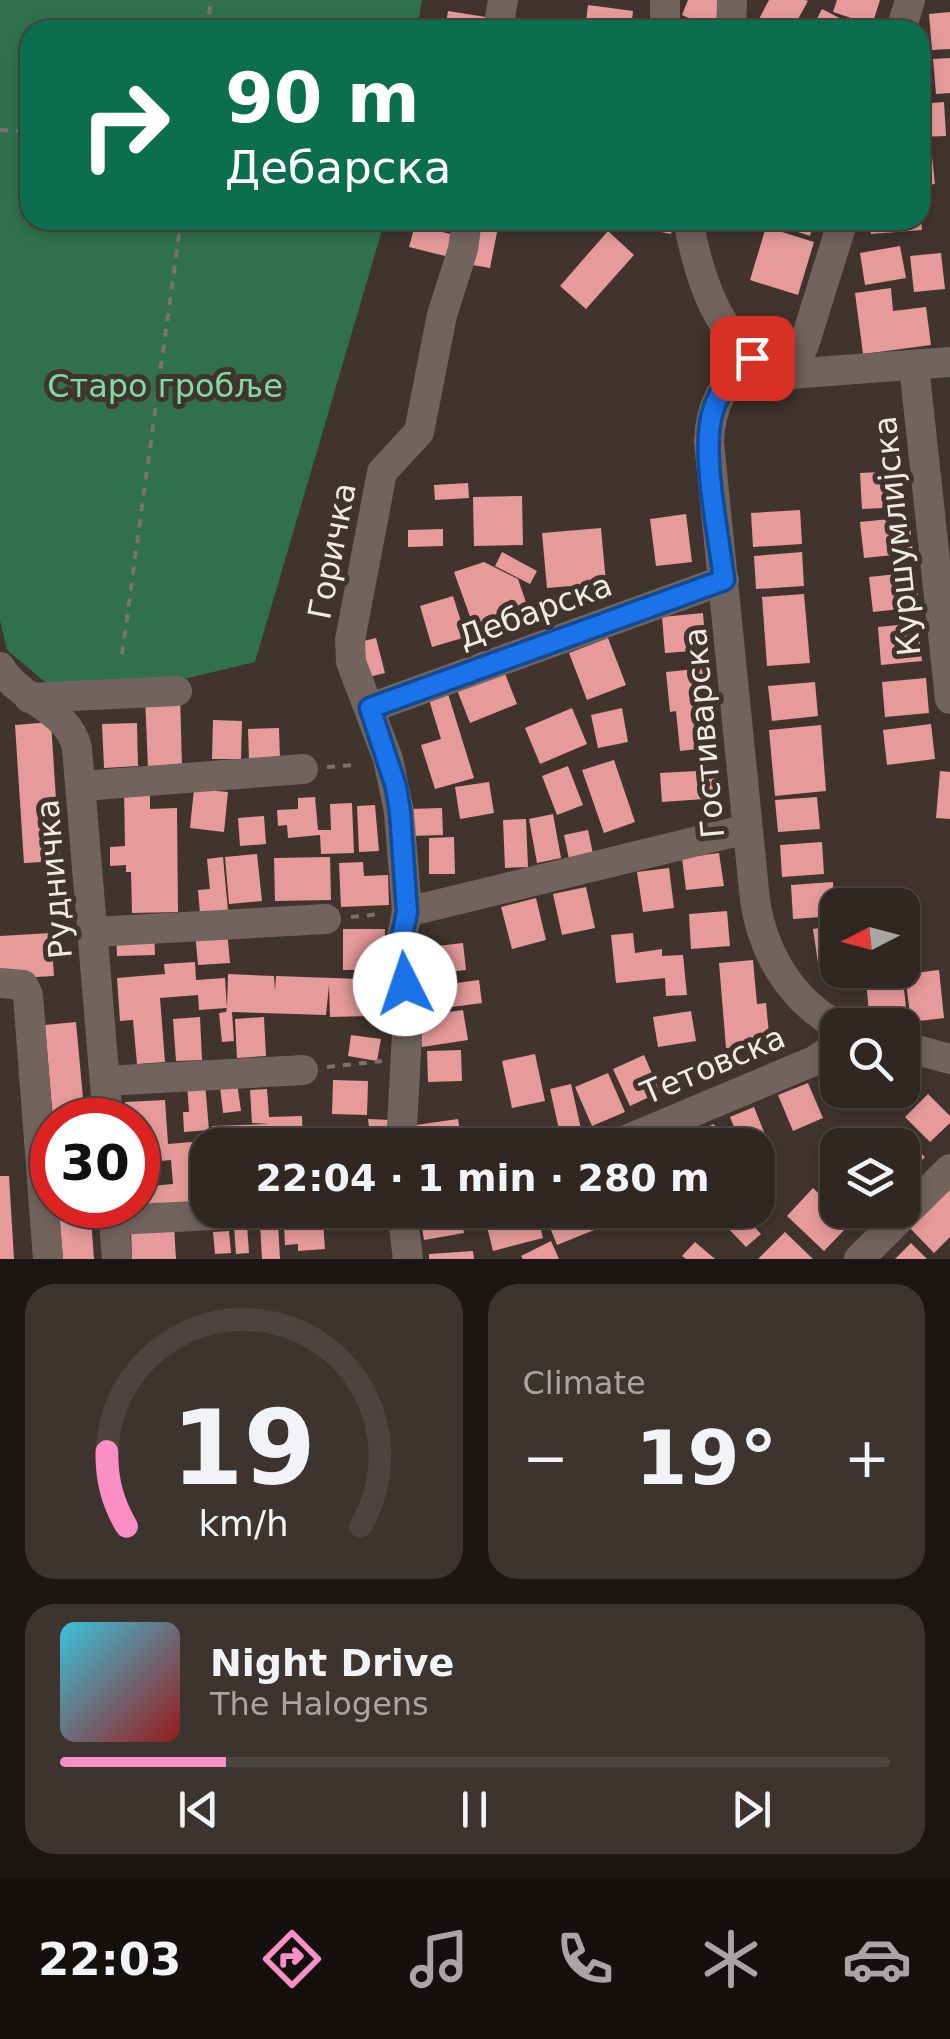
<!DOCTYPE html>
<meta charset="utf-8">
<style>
body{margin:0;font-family:"DejaVu Sans",sans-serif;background:#3d332f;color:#f1f3f6;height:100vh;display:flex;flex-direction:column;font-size:38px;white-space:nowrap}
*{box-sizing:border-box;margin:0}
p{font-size:32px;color:#a8a5a5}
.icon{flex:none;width:55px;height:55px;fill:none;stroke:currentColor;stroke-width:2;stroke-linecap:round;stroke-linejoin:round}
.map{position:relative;height:1259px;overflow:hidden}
.details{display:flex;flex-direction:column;gap:25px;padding:25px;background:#1b1513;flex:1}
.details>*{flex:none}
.guide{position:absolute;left:20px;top:20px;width:910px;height:210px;border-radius:30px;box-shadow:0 5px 15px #0003,0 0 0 2px #4c4440;background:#0b6e4f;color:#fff;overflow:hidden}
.needle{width:65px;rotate:264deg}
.buttons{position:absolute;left:820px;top:888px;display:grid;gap:20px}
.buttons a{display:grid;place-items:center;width:100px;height:100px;border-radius:20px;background:#312722;box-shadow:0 5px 15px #0003,0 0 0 2px #4c4440;font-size:50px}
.speed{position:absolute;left:30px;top:1098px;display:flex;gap:20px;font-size:50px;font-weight:700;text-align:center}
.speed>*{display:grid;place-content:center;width:130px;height:130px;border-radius:50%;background:#312722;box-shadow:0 5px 15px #0003,0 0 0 2px #4c4440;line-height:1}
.speed .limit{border:15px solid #d22;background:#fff;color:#111}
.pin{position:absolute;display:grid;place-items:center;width:85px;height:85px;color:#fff;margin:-42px;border-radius:20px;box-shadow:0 5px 15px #0006}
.me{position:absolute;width:110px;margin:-55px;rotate:356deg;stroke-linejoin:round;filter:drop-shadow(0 0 8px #0008)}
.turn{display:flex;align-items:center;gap:35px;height:210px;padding:0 40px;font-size:45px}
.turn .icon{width:130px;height:130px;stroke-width:2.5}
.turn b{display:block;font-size:70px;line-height:85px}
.big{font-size:75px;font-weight:800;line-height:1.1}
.details .tile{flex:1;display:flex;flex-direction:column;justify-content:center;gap:15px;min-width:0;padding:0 35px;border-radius:30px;background:#3d332f}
.details .dial{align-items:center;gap:0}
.dial svg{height:260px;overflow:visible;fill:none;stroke:#4c4440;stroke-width:7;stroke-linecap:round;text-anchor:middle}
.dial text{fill:#f1f3f6;stroke:none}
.song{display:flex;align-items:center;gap:30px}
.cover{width:120px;height:120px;border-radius:15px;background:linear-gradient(135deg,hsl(190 70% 55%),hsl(0 70% 35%))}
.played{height:10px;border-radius:5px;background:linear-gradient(90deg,#fa8fc6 20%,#4c4440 20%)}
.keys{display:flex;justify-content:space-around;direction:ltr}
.heat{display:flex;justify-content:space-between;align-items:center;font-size:55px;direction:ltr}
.details .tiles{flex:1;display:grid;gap:25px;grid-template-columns:1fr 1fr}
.tile:last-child{grid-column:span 2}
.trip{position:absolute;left:190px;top:1128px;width:585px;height:100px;border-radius:30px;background:#312722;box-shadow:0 5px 15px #0003,0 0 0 2px #4c4440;font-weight:800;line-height:100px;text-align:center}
.tabs{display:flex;height:160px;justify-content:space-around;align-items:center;background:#14100e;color:#a8a5a5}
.tabs .icon{width:70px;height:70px}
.tabs .selected{color:#fa8fc6}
.tabs b{font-size:45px;color:#f1f3f6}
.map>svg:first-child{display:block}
.green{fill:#30714c}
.building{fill:#e69b9a}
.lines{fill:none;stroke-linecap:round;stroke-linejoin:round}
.path{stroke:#7d726b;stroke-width:4;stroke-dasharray:8 8;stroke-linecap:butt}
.minor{stroke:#72645d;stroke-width:30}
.route-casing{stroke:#114b97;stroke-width:25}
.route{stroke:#1a73e8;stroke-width:18}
.labels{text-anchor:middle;stroke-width:10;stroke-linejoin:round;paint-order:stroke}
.park-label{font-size:32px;fill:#7edba2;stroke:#41342d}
.street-label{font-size:32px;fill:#f1e9e4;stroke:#41342d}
</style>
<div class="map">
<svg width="950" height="1259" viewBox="0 0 950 1259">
<rect width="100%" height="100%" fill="#41342d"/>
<path class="green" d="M 0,0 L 422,0 L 417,30 L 30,30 L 30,220 L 385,220 L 255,662 L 167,683 L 45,682 L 7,650 L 0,621 Z"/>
<path class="building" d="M 688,0 L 720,0 L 717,30 L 686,30 L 691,19 L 682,15 Z
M 769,0 L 805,0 L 808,1 L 792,30 L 779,30 L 759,19 Z
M 837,0 L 880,0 L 872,25 L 833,12 Z
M 588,5 L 633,11 L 631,30 L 585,30 Z
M 822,9 L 863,30 L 811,30 Z
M 448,11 L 492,18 L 491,30 L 445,30 Z
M 950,12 L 950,49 L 932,50 L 929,14 Z
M 950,58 L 950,93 L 936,94 L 933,59 Z
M 944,102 L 946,136 L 920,137 L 920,104 Z
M 931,147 L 935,184 L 920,186 L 920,148 Z
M 475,220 L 499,222 L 490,268 L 467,264 Z
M 632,220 L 674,220 L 671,234 L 631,226 Z
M 761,220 L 814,220 L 810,236 Z
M 869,220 L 921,220 L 922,230 L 871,234 Z
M 415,225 L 458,236 L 453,258 L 409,247 Z
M 766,227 L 814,242 L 798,295 L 750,280 Z
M 608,231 L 634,255 L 586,309 L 560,286 Z
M 900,246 L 906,278 L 865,285 L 860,253 Z
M 941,253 L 945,289 L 914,292 L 910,256 Z
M 891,288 L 893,311 L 926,307 L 931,345 L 863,354 L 855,293 Z
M 901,471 L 903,507 L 862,509 L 860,473 Z
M 468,483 L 469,498 L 435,500 L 434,485 Z
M 522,496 L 523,545 L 474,546 L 473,497 Z
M 800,510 L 802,544 L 753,547 L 751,513 Z
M 686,514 L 692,562 L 656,566 L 650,519 Z
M 909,517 L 913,553 L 864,558 L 860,522 Z
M 601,528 L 606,583 L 547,588 L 542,533 Z
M 443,529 L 443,546 L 408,547 L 408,530 Z
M 502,552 L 537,571 L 530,584 L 495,566 Z
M 802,552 L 804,586 L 756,589 L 754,556 Z
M 484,562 L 518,579 L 531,617 L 477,636 L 454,572 Z
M 916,572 L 919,607 L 873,612 L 869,577 Z
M 804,594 L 810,663 L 767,666 L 762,597 Z
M 453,596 L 466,637 L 432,647 L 420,606 Z
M 703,613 L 706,650 L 665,653 L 662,617 Z
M 918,623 L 922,661 L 881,665 L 878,627 Z
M 376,638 L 385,673 L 361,679 L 352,644 Z
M 608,638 L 626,685 L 587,700 L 569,653 Z
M 705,668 L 713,747 L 680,751 L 676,711 L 670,712 L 666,672 Z
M 504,671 L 517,704 L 470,723 L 457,690 Z
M 926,678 L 929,713 L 885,717 L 882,682 Z
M 815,682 L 818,716 L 772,721 L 768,686 Z
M 445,684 L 474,778 L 435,789 L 421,745 L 441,739 L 426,690 Z
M 180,694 L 182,768 L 148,769 L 145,695 Z
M 572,708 L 587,744 L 540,764 L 525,728 Z
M 622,708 L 628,742 L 598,748 L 591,715 Z
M 213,720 L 242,721 L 241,759 L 212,759 Z
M 51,722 L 60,861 L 24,863 L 15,725 Z
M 137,723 L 138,766 L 104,768 L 102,724 Z
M 931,724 L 935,759 L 887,765 L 883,730 Z
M 821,725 L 826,791 L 775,796 L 769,730 Z
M 279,728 L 280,759 L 249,760 L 248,729 Z
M 614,760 L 635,822 L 604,833 L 582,770 Z
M 568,766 L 583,805 L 557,815 L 542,776 Z
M 716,770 L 718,798 L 662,802 L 660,773 Z
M 940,771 L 950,772 L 950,819 L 936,818 Z
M 489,782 L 494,813 L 460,819 L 455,787 Z
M 150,784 L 150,809 L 177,808 L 178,912 L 132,913 L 131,872 L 126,872 L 126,865 L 110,866 L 110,847 L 125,846 L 124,785 Z
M 194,789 L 228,792 L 224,832 L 190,828 Z
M 315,797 L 318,830 L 331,830 L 330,804 L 352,803 L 354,853 L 321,854 L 320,835 L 288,838 L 287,825 L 278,826 L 277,810 L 298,809 L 298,798 Z
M 817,797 L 820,829 L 778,832 L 775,800 Z
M 375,805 L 379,851 L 359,852 L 357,806 Z
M 442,808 L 443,835 L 409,836 L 408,809 Z
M 553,814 L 561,858 L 537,863 L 529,819 Z
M 264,816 L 266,844 L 240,846 L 238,818 Z
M 526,819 L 528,867 L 505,868 L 503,820 Z
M 588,830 L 593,854 L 569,859 L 564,835 Z
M 454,837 L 455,874 L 429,874 L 429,838 Z
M 822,842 L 824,874 L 782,877 L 780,845 Z
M 719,853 L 724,886 L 686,890 L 682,858 Z
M 257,854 L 262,901 L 229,904 L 225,857 Z
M 223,857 L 228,911 L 200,913 L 198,890 L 210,889 L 207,859 Z
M 330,857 L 331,900 L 275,901 L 274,858 Z
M 363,862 L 364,876 L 388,875 L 389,905 L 341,907 L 339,863 Z
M 669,868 L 674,908 L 643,912 L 637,872 Z
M 833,882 L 835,916 L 793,919 L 791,885 Z
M 586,887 L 595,928 L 562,935 L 553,894 Z
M 536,898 L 546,940 L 512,949 L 501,907 Z
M 727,911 L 730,946 L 691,949 L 689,914 Z
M 838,925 L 838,967 L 819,970 L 813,929 Z
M 343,929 L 385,929 L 385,970 L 343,970 Z
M 227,930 L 230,963 L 198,965 L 195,932 Z
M 154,931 L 155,955 L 117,956 L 116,932 Z
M 51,933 L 54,976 L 0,979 L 0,936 Z
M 633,933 L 635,953 L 662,949 L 662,956 L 683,955 L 687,995 L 666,996 L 665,978 L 616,983 L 611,935 Z
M 463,943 L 466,970 L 424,975 L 421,948 Z
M 753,960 L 757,1004 L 766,1003 L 770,1044 L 726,1048 L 719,963 Z
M 195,962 L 196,980 L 225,978 L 227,1008 L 228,974 L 274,976 L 275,991 L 276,976 L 360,979 L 360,993 L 369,993 L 370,1016 L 330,1017 L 329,985 L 326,1015 L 232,1012 L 234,1041 L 222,1042 L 219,1013 L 226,1012 L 227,1008 L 199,1010 L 198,995 L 160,998 L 165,1062 L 137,1064 L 133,1020 L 120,1021 L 117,978 L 165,974 L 164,964 Z
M 865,970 L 902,970 L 906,1008 L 869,1012 Z
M 939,970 L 944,1018 L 911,1022 L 905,974 Z
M 479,980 L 482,1003 L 437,1009 L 434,986 Z
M 463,1010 L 468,1040 L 422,1047 L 418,1016 Z
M 691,1011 L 696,1041 L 658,1047 L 653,1017 Z
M 200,1017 L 202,1060 L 176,1061 L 173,1019 Z
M 264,1017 L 266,1056 L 237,1058 L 235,1019 Z
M 76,1022 L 85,1120 L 53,1120 L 45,1025 Z
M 351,1035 L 381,1039 L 377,1061 L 348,1056 Z
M 461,1050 L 462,1081 L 428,1082 L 427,1051 Z
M 535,1054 L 545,1101 L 512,1108 L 502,1061 Z
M 644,1055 L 660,1092 L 630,1106 L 613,1069 Z
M 608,1073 L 625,1112 L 592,1126 L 575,1087 Z
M 236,1076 L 241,1111 L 223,1113 L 219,1078 Z
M 333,1080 L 368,1081 L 367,1115 L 332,1114 Z
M 205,1083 L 209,1130 L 184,1132 L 183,1112 L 189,1112 L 187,1084 Z
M 808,1083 L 823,1118 L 793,1131 L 778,1095 Z
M 571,1084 L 581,1129 L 560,1134 L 550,1089 Z
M 267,1089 L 269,1117 L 302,1116 L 303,1145 L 270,1145 L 270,1138 L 212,1140 L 212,1126 L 269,1124 L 252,1123 L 250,1090 Z
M 836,1090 L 868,1090 L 870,1099 L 838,1104 Z
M 928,1094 L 950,1116 L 950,1123 L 930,1142 L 905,1117 Z
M 165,1100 L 168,1144 L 204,1141 L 208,1209 L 138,1205 L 138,1187 L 173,1184 L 171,1160 L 138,1163 L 138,1120 L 126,1120 L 125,1102 Z
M 754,1107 L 766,1137 L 741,1145 L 730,1117 Z
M 368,1119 L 392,1120 L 391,1145 L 371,1145 Z
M 458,1119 L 462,1141 L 486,1136 L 488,1145 L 419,1145 L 416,1125 Z
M 714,1124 L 722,1145 L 690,1145 L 687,1136 Z
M 897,1131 L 925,1157 L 902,1181 L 902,1145 L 884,1145 Z
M 0,1176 L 9,1176 L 14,1259 L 0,1259 Z
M 947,1187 L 950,1191 L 950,1237 L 934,1253 L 907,1225 Z
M 813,1188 L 850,1224 L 824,1251 L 787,1216 Z
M 58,1205 L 90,1205 L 94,1259 L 63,1259 Z
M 419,1210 L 459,1210 L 464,1233 L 424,1240 Z
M 483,1210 L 536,1210 L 543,1238 L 493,1251 Z
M 543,1210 L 629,1210 L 602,1221 L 604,1226 L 557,1245 Z
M 739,1210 L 761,1234 L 746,1247 L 724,1224 Z
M 323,1222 L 325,1249 L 298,1251 L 298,1244 L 285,1245 L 284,1224 Z
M 260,1224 L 278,1224 L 280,1259 L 262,1259 Z
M 174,1225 L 176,1259 L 132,1259 L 131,1227 Z
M 247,1225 L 249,1253 L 236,1254 L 234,1226 Z
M 229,1231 L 231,1253 L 215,1254 L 213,1232 Z
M 785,1232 L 813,1259 L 758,1259 Z
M 551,1241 L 559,1259 L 523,1259 L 521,1256 Z
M 695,1242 L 715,1259 L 686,1259 L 682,1256 Z
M 911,1243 L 927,1259 L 895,1259 Z
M 473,1251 L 474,1259 L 429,1259 L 429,1254 Z"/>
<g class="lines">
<path class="path" d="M 207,30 L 211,0
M 0,130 L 30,132
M 122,654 L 181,220
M 327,767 L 354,765
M 351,917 L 381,914
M 327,1067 L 382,1061
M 340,1213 L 365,1210"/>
<path class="minor" d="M 665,0 L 665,30
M 498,30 L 503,0
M 731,30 L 732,0
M 901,30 L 910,0
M 688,220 C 700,283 722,356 790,374 L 950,362
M 752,358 C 724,380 710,406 709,442 L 755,900 C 763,953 790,999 838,1026
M 914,366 L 950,699
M 790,374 L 804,345 L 843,220
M 0,667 C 20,701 68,708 77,748 L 108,1120
M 29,698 L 177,691
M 370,708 L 724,580
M 82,786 L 303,769
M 407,912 L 747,829
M 94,932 L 326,919
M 0,983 L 23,985 L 28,995 L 48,1259
M 902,1046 L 950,1059
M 105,1081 L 303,1070
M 401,1145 L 408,1016 L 402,936 L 407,912 L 399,812 L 388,759 L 351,662 L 350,640 L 382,472 L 419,432 L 442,315 L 463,249 L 467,220
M 614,1145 L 814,1061 L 838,1045
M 113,1205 L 117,1259
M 402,1210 L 408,1259
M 114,1220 L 315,1210
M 859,1259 L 950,1169"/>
</g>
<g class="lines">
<defs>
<path id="route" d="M 405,984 L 402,936 L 407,912 L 400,812 L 396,787 L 370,708 L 724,580 C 719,535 701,456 712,414 C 718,390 734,373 752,358"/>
</defs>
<use href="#route" class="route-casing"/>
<use href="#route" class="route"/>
</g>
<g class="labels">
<g class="park-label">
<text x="165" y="397">Старо гробље</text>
</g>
<g class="street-label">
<text transform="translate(897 536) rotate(-96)" y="11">Куршумлијска</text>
<text transform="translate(332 551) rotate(-79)" y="11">Горичка</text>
<text transform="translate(535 611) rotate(-20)" y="11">Дебарска</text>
<text transform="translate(704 733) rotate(-95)" y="11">Гостиварска</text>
<text transform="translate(54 879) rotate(-95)" y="11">Рудничка</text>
<text transform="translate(713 1065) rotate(-23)" y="11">Тетовска</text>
</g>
</g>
</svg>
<div class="buttons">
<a><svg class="needle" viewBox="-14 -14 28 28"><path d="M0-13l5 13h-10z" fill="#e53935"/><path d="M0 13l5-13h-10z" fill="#a8a5a5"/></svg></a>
<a><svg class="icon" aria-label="search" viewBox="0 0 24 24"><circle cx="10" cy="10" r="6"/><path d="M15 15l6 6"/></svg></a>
<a><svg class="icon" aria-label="layers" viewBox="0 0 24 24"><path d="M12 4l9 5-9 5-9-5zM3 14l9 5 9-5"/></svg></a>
</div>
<div class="speed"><div class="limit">30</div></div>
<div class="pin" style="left:752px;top:358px;background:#d93025"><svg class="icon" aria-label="arrive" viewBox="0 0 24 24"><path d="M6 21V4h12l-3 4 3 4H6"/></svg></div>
<svg class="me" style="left:405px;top:984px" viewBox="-20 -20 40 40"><circle r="19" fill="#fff"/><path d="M0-13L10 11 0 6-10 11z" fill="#1a73e8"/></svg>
<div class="trip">22:04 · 1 min · 280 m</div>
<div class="guide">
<div class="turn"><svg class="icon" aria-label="right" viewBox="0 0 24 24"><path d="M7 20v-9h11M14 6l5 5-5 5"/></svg><div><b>90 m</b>Дебарска</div></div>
</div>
</div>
<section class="details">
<div class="tiles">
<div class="tile dial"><svg viewBox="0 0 100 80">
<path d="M14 69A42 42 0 1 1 86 69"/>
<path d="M14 69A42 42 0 0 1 8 46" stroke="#fa8fc6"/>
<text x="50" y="56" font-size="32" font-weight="700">19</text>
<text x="50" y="72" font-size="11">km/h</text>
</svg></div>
<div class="tile"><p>Climate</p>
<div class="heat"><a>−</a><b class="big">19°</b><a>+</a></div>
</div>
<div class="tile">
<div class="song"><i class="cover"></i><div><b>Night Drive</b><p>The Halogens</p></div></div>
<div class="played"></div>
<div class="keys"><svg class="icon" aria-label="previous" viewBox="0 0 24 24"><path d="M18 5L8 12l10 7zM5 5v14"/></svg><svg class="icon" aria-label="pause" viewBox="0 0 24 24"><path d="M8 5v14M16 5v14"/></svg><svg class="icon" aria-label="next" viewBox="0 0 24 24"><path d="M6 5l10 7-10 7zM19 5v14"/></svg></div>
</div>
</div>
</section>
<nav class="tabs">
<b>22:03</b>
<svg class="icon selected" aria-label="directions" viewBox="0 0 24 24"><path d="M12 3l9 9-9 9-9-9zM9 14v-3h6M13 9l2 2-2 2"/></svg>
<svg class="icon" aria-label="music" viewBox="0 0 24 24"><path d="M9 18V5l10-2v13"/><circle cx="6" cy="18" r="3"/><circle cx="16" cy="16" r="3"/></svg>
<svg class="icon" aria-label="phone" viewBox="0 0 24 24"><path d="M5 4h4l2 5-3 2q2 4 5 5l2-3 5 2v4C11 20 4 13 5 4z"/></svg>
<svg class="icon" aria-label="climate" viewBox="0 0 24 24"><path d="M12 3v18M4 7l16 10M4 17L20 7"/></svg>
<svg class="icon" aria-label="car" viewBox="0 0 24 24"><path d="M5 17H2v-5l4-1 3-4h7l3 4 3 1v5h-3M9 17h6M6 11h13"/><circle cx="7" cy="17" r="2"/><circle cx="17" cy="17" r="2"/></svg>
</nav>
